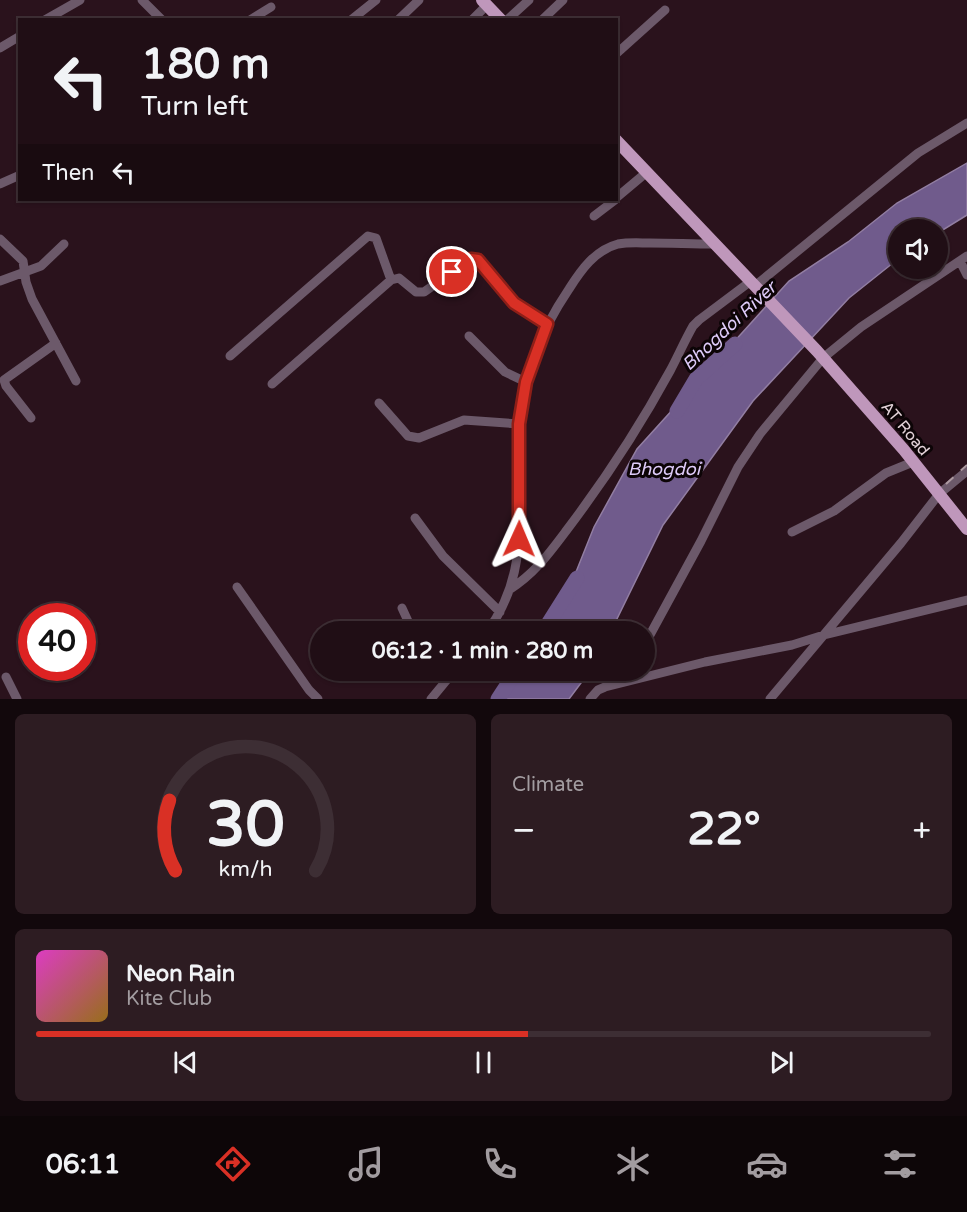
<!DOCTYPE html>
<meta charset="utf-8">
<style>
body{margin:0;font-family:"Varela Round",sans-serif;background:#2d1c22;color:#f1f3f6;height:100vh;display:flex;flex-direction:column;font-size:22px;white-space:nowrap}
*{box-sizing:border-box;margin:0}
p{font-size:20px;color:#a29ca0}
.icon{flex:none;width:33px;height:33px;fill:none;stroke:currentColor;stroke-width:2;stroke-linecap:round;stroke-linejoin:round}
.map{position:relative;height:699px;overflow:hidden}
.drawer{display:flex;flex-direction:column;gap:15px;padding:15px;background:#12080c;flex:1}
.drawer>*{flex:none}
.hud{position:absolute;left:18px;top:18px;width:600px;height:183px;border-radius:0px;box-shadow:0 2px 4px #0004,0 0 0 2px #3d2e34;background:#200e15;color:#f1f3f6;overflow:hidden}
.buttons{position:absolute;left:888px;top:219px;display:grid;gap:12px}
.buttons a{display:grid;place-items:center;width:60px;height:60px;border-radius:50%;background:#200e15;box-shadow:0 2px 4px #0004,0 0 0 2px #3d2e34;font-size:30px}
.speed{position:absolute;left:18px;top:603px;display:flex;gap:12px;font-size:30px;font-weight:700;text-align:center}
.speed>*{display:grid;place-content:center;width:78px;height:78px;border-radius:50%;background:#200e15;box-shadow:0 2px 4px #0004,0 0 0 2px #3d2e34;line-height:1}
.speed .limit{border:9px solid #d22;background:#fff;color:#111}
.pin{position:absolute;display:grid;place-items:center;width:51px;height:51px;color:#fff;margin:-26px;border:3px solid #fff;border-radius:50%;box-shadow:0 2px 6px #0007}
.me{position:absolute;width:66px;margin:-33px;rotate:1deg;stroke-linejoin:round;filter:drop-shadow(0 0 4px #0008)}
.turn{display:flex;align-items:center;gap:21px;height:126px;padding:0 24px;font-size:27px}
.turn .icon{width:78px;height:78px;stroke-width:2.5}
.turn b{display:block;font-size:42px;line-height:51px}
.then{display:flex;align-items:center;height:57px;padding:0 24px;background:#0003;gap:12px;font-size:22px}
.big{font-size:45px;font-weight:800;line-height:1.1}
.drawer .tile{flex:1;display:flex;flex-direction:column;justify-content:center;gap:9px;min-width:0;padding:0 21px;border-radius:9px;background:#2d1c22}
.drawer .dial{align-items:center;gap:0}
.dial svg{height:156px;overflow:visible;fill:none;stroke:#3d2e34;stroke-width:7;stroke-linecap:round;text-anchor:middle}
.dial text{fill:#f1f3f6;stroke:none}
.song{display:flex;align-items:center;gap:18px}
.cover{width:72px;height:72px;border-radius:9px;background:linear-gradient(135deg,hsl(310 70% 55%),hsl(40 70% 35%))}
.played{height:6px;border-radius:3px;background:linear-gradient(90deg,#d93025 55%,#3d2e34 55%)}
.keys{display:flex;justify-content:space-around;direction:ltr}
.heat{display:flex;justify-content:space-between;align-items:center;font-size:33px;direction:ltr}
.drawer .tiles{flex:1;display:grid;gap:15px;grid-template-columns:1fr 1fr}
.tile:last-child{grid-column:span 2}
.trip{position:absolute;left:310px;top:621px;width:345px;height:60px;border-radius:30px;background:#200e15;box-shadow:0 2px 4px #0004,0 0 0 2px #3d2e34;font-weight:800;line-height:60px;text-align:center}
.tabs{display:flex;height:96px;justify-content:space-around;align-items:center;background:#0d0608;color:#a29ca0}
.tabs .icon{width:42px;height:42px}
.tabs .on{color:#d93025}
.tabs b{font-size:27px;color:#f1f3f6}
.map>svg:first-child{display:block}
.water{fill:#705b8c;stroke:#927ea2;stroke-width:1.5}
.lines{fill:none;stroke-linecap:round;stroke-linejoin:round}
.river{stroke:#705b8c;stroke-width:15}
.minor{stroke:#6c596a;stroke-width:9}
.major{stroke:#bf97bb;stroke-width:12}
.rail{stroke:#ac99a0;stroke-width:2;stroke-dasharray:10 10;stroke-linecap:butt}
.route-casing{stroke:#8d1f18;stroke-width:15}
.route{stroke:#d93025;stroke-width:10}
.labels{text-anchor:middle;stroke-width:6;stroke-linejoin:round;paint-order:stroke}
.street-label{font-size:16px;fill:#e2d1d7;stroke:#0c0406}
.water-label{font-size:18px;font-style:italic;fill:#decbf9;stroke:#0c0406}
</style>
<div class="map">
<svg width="967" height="699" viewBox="0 0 967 699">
<rect width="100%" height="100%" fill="#2a121c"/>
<path class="water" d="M 967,163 L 967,215 L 938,233 L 938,230 L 898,230 L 898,259 L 849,298 L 753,401 L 663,525 L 611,631 L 547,632 L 564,602 L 594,527 L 637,449 L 789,281 L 848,242 L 897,203 Z
M 523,671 L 523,670 L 590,671 L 569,699 L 504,699 Z"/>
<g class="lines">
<path class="river" d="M 677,411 L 696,379 L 735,344
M 543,632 L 577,578
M 498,699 L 517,670"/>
<path class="minor" d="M 142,0 L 162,20
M 45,20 L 80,0
M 250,20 L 271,7
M 351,20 L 376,0
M 398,20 L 419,0
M 472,20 L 487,5
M 507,20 L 529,0
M 542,20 L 563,0
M 0,48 L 20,36
M 616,54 L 665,10
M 0,184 L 20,175
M 616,198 L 647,172
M 594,216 L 615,200
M 0,239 L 23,261 L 26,282 L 32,299 L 76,381
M 960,261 L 967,275
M 0,281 L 41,266 L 64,244
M 756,285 L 918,153 L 967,123
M 469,336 L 505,372 L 526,382
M 230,356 L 368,236 L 376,238 L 391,280
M 272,384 L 391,280 L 399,278 L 416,292 L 424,292 L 471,259 L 475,258 L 482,263 L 514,303 L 547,323
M 379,403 L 408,436 L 419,438 L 464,420 L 519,424
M 31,418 L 6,386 L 4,380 L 56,343
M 415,518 L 443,556 L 500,612
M 792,532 L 834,511 L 886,473 L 913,462
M 237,587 L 309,690 L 318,699
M 509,590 C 534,574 548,555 566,531 C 604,481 640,426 670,371 C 678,356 685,340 693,326 L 699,320 L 751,281
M 402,608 L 413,632
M 487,632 C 536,565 513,499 519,424 C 522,376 542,329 569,289 C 581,270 595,250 618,244 C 629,242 640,243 650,243 C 671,243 693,244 714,244
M 645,644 L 701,541 L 738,467 L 760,434 L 823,358 L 861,327 L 967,256
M 6,677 L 17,699
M 431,699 L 455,670
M 590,699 L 598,690 L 605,687 L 705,662 L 792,645 L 824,635 L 967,600
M 770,699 L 901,543 L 939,494 L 967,471"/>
<path class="major" d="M 482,0 L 501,20
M 616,140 L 817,351 L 904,450 L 967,529"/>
<path class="rail" d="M 946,484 L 967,465"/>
</g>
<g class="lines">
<defs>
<path id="route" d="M 452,272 L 471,259 L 478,260 L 514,303 L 547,324 L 526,382 L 519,424 L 519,539"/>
</defs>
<use href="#route" class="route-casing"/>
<use href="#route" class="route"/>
</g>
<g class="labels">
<g class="street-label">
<text transform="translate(906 428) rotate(50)" y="6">AT Road</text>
</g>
<g class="water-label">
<text transform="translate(729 326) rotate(-43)" y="6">Bhogdoi River</text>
<text x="664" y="475">Bhogdoi</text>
</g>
</g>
</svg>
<div class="buttons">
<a><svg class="icon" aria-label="sound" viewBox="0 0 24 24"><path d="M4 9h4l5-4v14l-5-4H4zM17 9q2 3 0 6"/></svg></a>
</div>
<div class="speed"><div class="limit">40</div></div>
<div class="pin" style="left:452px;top:272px;background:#d93025"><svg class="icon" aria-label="arrive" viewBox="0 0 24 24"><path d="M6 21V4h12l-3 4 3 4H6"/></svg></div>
<svg class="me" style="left:519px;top:539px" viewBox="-20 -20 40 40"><path d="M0-17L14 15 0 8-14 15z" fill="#d93025" stroke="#fff" stroke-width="4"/></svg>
<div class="trip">06:12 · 1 min · 280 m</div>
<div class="hud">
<div class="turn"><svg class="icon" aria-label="left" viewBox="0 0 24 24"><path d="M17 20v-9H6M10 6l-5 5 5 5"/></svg><div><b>180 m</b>Turn left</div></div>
<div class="then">Then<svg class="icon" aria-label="left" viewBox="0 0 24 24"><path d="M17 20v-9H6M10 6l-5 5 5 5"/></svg></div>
</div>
</div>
<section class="drawer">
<div class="tiles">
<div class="tile dial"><svg viewBox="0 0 100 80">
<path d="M14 69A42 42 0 1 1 86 69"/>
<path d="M14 69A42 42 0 0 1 11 33" stroke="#d93025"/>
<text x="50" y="56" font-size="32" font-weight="700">30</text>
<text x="50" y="72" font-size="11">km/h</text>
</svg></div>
<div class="tile"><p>Climate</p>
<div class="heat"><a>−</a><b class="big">22°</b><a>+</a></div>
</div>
<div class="tile">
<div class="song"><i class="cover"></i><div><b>Neon Rain</b><p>Kite Club</p></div></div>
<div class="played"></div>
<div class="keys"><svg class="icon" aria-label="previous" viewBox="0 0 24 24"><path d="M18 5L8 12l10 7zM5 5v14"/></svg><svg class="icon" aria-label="pause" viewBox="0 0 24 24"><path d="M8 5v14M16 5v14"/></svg><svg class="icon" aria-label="next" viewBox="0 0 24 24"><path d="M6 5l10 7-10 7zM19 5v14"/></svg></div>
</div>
</div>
</section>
<nav class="tabs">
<b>06:11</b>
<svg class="icon on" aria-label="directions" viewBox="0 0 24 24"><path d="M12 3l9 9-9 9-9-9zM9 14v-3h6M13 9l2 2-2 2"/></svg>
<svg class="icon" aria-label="music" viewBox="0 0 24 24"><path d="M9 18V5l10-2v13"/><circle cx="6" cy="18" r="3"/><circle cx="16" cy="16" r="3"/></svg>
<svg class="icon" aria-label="phone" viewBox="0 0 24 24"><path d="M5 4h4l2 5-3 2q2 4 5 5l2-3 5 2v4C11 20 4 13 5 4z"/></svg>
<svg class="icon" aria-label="climate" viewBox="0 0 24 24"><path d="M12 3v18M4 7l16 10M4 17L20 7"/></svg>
<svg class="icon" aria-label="car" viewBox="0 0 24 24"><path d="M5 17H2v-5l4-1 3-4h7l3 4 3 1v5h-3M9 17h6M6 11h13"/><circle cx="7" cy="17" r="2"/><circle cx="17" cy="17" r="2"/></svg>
<svg class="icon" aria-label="filters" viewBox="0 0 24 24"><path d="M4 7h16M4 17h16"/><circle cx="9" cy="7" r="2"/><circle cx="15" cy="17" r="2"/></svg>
</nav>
